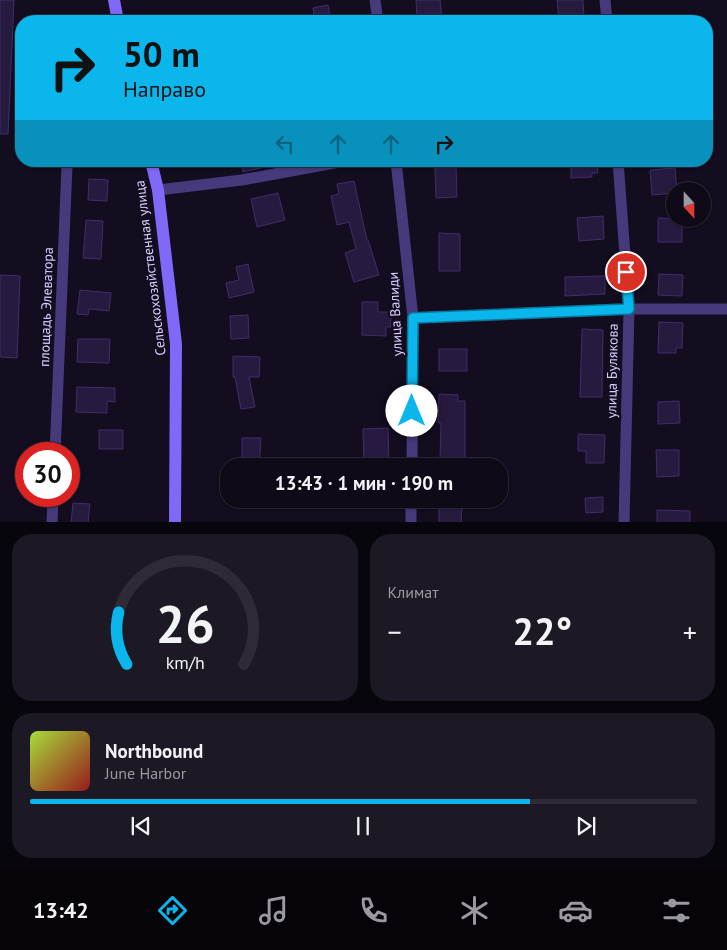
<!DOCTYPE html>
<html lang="ru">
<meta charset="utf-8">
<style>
body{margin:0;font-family:"PT Sans",sans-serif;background:#1c1824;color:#f1f3f6;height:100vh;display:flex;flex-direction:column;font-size:19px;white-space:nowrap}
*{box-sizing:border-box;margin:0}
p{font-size:16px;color:#9b9aa1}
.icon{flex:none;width:28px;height:28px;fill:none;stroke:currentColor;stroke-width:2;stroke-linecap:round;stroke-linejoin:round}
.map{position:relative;height:522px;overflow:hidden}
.sheet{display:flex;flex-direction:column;gap:12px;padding:12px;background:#08060d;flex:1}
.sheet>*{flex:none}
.hud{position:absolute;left:15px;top:15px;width:698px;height:152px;border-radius:20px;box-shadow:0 1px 4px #0004,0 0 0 1px #2e2b36;background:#0ab6ec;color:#111;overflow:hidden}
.needle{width:32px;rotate:159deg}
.controls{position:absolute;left:666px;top:182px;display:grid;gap:10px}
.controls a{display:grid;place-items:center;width:45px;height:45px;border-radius:50%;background:#0e0a17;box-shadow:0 1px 4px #0004,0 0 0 1px #2e2b36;font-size:25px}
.speed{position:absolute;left:15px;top:442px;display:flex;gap:10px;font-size:25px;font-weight:700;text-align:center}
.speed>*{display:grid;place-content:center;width:65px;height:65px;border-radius:50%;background:#0e0a17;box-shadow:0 1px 4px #0004,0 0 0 1px #2e2b36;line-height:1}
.speed .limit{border:8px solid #d22;background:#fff;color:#111}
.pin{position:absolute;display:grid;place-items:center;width:42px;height:42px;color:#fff;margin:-21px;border:2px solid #fff;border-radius:50%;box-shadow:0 1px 5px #0007}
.me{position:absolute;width:55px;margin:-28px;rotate:0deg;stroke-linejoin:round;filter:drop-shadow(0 0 4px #0008)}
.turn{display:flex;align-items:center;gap:18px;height:105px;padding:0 25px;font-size:22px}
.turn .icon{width:65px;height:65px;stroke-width:2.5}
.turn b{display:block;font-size:35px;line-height:42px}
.lanes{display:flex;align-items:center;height:48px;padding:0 25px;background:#0003;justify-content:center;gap:25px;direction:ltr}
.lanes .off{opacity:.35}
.big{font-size:38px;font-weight:700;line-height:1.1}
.sheet .tile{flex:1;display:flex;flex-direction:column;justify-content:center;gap:8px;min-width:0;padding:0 18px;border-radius:20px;background:#1c1824}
.sheet .dial{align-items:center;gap:0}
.dial svg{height:130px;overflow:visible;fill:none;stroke:#2e2b36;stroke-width:7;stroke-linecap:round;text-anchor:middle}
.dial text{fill:#f1f3f6;stroke:none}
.song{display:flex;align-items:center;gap:15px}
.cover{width:60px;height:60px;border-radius:8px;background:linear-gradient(135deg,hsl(80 70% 55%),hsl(0 70% 35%))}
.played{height:5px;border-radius:2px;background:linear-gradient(90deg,#0ab6ec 75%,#2e2b36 75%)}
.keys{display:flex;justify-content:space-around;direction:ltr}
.heat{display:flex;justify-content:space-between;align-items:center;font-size:28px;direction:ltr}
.sheet .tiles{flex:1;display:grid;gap:12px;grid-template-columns:1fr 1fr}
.tile:last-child{grid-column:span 2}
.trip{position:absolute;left:220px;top:458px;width:288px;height:50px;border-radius:20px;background:#0e0a17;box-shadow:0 1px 4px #0004,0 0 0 1px #2e2b36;font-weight:700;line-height:50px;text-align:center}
.tab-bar{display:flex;height:80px;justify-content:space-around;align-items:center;background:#060409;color:#9b9aa1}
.tab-bar .icon{width:35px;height:35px}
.tab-bar .on{color:#0ab6ec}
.tab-bar b{font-size:22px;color:#f1f3f6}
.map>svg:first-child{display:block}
.building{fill:#271a3f;stroke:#412d6a}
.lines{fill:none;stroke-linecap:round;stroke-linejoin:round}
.street{stroke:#463a7c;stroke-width:11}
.secondary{stroke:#8068f9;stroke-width:12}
.route-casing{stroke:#067699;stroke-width:12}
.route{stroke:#0ab6ec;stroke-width:9}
.labels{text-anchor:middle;stroke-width:5;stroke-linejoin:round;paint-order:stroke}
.street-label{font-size:14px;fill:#d9cdfd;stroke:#130d1f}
</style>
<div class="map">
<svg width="727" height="523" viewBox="0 0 727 523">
<rect width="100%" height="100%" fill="#130d1f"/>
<path class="building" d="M 0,0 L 14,0 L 8,134 L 0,134 Z
M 416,0 L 440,0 L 442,19 L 425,21 L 424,18 L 417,18 Z
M 557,0 L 583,0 L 584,17 L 559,20 Z
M 328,5 L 331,21 L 315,21 L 313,8 Z
M 241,161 L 273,161 L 273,165 L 243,172 Z
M 571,161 L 597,161 L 598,173 L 592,173 L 592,177 L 571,178 Z
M 456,167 L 457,197 L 436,198 L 435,168 Z
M 675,168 L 677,191 L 675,191 L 675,193 L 652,195 L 650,170 Z
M 89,179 L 108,180 L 107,201 L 88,200 Z
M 354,181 L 367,240 L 368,240 L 379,275 L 354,282 L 345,253 L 356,249 L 349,222 L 337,225 L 331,196 L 339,194 L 337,184 Z
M 278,193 L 285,220 L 257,227 L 251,199 Z
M 603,216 L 604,239 L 579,241 L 577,218 Z
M 658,218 L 682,219 L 682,242 L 658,242 Z
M 86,220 L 103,221 L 101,259 L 83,258 Z
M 439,233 L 460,234 L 460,271 L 439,271 Z
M 248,264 L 254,292 L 229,298 L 226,283 L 239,280 L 236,267 Z
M 659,274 L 683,275 L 682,296 L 658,295 Z
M 0,275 L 20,276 L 17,358 L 0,357 Z
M 605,276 L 605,294 L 565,296 L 565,277 Z
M 80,290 L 111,293 L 109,311 L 89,309 L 88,315 L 77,314 Z
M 362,302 L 378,302 L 378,312 L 391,312 L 391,327 L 386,327 L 386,336 L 362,335 Z
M 248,315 L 249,338 L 231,339 L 230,316 Z
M 659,322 L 683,323 L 682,348 L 676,348 L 676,353 L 658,353 Z
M 582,329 L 603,330 L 602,397 L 580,397 Z
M 78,339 L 110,339 L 109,363 L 77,362 Z
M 439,349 L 467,349 L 467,371 L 439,371 Z
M 233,356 L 260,357 L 259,377 L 249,377 L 255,407 L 241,409 L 235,377 L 233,377 Z
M 77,387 L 115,388 L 115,402 L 107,401 L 107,413 L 76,412 Z
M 439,394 L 458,395 L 458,401 L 465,401 L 465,460 L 440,459 L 441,423 L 438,423 Z
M 679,401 L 680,423 L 658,424 L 658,402 Z
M 388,428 L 389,466 L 364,466 L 363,429 Z
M 99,430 L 123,430 L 123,449 L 99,449 Z
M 578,434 L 605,435 L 604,463 L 586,463 L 586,451 L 578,451 Z
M 242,438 L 261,438 L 259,466 L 242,466 Z
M 656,450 L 679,450 L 679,476 L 657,477 Z
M 603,497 L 603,512 L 586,513 L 585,498 Z
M 73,503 L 90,504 L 88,523 L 71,523 Z
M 439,503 L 462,503 L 461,523 L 439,523 Z
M 657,510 L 690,511 L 690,523 L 657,523 Z"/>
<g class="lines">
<path class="street" d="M 375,0 L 378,21
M 605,0 L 607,21
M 396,161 L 413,318 L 412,466
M 618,161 L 629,309 L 624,523
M 158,190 L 242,180 L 345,161
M 413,318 L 629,309 L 727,309
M 55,454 L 67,166 L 69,161
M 411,499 L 411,523
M 52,523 L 53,496"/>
<path class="secondary" d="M 114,0 L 118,21
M 151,161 L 158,190 L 176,344 L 175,523"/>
</g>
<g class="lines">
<defs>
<path id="route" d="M 412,411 L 413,318 L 629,309 L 626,272"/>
</defs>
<use href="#route" class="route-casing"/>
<use href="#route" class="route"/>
</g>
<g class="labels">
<g class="street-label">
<text transform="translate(150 268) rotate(-97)" y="5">Сельскохозяйственная улица</text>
<text transform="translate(46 307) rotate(-88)" y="5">площадь Элеватора</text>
<text transform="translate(395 314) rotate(-93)" y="5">улица Валиди</text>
<text transform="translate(612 371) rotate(-89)" y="5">улица Булякова</text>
</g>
</g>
</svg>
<div class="controls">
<a><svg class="needle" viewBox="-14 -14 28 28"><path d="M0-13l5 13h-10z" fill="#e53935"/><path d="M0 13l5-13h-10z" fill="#9b9aa1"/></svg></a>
</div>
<div class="speed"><div class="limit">30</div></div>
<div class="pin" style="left:626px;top:272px;background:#d93025"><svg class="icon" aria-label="arrive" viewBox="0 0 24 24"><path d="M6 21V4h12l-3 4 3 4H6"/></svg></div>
<svg class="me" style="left:412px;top:411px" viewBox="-20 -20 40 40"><circle r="19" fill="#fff"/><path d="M0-13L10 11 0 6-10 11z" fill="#0ab6ec"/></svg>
<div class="trip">13:43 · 1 мин · 190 m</div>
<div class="hud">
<div class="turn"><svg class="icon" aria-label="right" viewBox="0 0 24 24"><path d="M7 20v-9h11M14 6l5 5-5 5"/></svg><div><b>50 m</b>Направо</div></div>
<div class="lanes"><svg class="icon off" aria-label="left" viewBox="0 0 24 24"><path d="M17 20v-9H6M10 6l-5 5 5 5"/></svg><svg class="icon off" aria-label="ahead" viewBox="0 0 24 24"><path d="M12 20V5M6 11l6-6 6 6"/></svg><svg class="icon off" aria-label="ahead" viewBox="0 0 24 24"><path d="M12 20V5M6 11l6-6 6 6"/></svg><svg class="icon" aria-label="right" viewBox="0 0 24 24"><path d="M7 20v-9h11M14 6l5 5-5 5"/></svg></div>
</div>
</div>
<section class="sheet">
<div class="tiles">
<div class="tile dial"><svg viewBox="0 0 100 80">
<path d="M14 69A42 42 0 1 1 86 69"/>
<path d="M14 69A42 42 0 0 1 9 37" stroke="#0ab6ec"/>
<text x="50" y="56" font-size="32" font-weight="700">26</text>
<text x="50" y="72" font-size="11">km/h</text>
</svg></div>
<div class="tile"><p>Климат</p>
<div class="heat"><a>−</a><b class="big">22°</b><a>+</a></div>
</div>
<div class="tile">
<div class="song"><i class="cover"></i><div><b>Northbound</b><p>June Harbor</p></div></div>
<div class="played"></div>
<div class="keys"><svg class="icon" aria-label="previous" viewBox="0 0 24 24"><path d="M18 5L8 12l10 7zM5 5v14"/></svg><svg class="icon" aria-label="pause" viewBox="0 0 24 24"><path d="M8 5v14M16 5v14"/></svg><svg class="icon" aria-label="next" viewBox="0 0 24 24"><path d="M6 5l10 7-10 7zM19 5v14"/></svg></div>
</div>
</div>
</section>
<nav class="tab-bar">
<b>13:42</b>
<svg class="icon on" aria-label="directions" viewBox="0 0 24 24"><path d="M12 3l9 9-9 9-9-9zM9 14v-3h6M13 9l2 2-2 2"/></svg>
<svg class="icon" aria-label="music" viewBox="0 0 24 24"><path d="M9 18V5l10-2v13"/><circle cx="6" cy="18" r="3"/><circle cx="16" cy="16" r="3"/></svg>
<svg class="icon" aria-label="phone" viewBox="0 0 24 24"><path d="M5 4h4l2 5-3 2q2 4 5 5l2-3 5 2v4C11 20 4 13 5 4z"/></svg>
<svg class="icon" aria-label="climate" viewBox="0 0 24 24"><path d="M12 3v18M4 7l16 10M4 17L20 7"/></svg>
<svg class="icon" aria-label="car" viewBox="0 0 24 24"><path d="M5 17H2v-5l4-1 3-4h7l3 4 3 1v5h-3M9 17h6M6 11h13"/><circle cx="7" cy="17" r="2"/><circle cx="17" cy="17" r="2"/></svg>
<svg class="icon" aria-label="filters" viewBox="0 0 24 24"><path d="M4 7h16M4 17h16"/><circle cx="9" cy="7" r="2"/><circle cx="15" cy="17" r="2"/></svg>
</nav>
